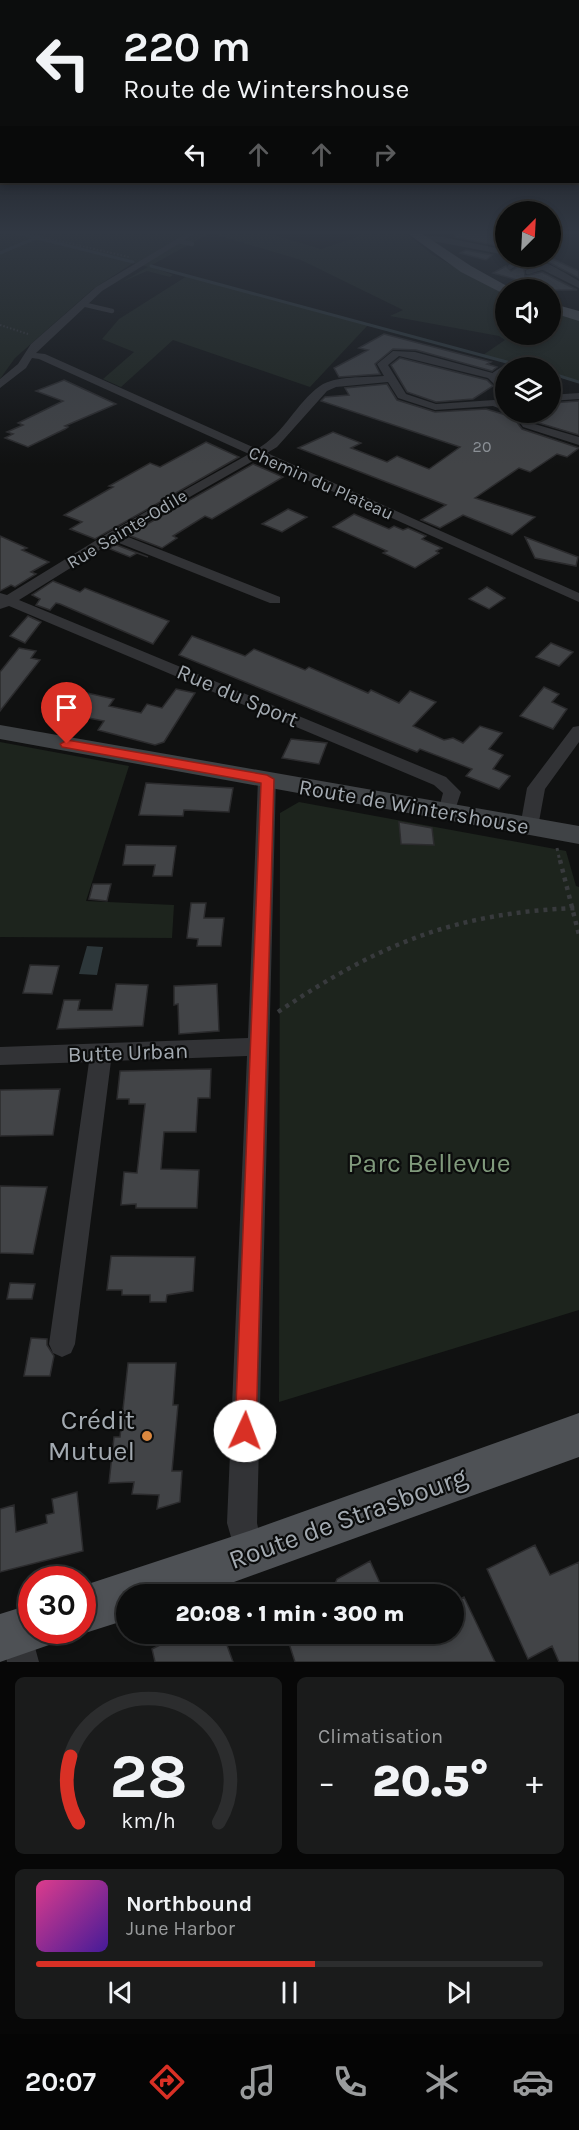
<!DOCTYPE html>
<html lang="fr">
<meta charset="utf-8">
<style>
body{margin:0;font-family:Karla,sans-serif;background:#1a1b1b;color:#f1f3f6;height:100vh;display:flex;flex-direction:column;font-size:22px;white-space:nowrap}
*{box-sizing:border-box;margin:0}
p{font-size:20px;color:#9a9c9d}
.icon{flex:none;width:33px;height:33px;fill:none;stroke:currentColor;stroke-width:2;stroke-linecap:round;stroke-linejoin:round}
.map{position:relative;height:1662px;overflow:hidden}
.details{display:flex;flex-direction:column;gap:15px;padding:15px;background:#070707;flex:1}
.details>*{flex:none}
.hud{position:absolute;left:0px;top:0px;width:579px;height:183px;box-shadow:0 3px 9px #0003,0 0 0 2px #2c2d2e;background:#0c0d0d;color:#f1f3f6;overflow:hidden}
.needle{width:39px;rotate:24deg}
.controls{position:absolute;left:495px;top:201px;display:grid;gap:12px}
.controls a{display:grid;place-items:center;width:66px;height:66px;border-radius:50%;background:#0c0d0d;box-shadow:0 3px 9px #0003,0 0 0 2px #2c2d2e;font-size:30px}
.speed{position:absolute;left:18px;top:1566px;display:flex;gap:12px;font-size:30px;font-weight:700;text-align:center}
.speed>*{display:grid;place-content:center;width:78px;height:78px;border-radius:50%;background:#0c0d0d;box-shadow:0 3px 9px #0003,0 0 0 2px #2c2d2e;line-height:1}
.speed .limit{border:9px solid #d22;background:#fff;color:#111}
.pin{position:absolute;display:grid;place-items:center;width:51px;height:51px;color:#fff;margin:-62px -26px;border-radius:50% 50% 50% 0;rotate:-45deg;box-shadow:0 0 6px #0007}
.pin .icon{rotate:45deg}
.me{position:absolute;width:66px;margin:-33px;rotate:2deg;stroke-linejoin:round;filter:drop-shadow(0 0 4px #0008)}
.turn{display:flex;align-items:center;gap:21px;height:126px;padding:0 24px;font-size:27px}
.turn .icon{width:78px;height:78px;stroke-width:2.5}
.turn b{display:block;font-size:42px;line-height:51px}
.lanes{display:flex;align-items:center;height:57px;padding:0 24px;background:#0003;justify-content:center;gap:30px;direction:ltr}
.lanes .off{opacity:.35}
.big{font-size:45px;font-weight:800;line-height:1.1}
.details .tile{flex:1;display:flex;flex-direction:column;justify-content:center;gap:9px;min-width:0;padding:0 21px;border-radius:9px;background:#1a1b1b}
.details .dial{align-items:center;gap:0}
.dial svg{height:156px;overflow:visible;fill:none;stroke:#2c2d2e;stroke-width:7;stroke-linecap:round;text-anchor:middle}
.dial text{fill:#f1f3f6;stroke:none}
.song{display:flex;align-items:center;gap:18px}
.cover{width:72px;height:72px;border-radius:9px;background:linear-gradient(135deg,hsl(330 70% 55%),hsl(260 70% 35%))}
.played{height:6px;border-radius:3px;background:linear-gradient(90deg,#d93025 55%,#2c2d2e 55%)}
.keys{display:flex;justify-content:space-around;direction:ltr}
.heat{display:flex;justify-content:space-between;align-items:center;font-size:33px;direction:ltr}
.details .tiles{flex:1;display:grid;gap:15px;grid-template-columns:1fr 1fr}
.tile:last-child{grid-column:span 2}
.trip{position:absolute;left:116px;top:1584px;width:348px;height:60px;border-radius:30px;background:#0c0d0d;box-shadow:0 3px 9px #0003,0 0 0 2px #2c2d2e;font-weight:800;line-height:60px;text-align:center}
.tab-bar{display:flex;height:96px;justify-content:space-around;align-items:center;background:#050505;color:#9a9c9d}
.tab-bar .icon{width:42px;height:42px}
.tab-bar .selected{color:#d93025}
.tab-bar b{font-size:27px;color:#f1f3f6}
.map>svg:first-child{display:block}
.green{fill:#1d241d}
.water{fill:#2d373a}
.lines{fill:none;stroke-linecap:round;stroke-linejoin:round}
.stream{stroke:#2d373a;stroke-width:3}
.building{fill:#424447;stroke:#2b2b2d;stroke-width:1.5}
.path-far2{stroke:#383a3d;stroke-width:2;stroke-dasharray:1.5 2;stroke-linecap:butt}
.path-far1{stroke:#383a3d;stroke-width:3;stroke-dasharray:3 4;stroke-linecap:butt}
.path{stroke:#383a3d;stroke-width:4.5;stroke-dasharray:4 5;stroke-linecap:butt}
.lane{stroke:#323336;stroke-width:4.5}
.street{fill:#323336;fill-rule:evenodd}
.secondary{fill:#404346;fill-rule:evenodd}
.primary{fill:#4e5155;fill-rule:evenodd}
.route{fill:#d93025;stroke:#8d1f18;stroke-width:1.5}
.poi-dot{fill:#db883f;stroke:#0b0c0c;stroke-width:2}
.labels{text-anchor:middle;stroke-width:4.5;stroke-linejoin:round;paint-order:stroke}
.far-number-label{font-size:16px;fill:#8b9096}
.far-street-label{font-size:18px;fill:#a3aab1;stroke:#0b0c0c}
.street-label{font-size:22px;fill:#a3aab1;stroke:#0b0c0c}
.near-park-label{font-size:27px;fill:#809a7c;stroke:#0b0c0c}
.near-poi-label{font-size:27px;fill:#a3aab1;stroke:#0b0c0c;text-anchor:end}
.near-street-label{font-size:27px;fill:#a3aab1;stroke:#0b0c0c}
</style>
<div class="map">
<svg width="579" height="1662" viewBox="0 0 579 1662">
<rect width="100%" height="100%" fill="#101111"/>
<path class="green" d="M 0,233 L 267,233 L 321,249 L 357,237 L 360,233 L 406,233 L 433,255 L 505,294 L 506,334 L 550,334 L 551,311 L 579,320 L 579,383 L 551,375 L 550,368 L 526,367 L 483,355 L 505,340 L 499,336 L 390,316 L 403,310 L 301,260 L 210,233 L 150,266 L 173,275 L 170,277 L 147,271 L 122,282 L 148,267 L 133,263 L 93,289 L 15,358 L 0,379 Z
M 187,276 L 368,325 L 310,387 L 173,340 L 121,387 L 103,379 L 134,352 L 102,339 L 119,319 Z
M 0,742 L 129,766 L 86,901 L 174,905 L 172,938 L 0,937 Z
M 299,802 L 566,851 L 576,886 L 579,887 L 579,1310 L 279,1402 L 280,813 Z"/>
<path class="water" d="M 87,946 L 103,947 L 97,975 L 79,974 Z"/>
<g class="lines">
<path class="stream" d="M 17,233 L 133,262
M 0,253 L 38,237
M 151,266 L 529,368
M 550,373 L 579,382"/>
</g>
<path class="building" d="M 455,233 L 506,233 L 506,244 L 502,247 L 454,237 Z
M 466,250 L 492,255 L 486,260 L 460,253 Z
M 553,259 L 579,271 L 579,278 L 546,261 Z
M 524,263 L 531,266 L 524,270 L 525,276 L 542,272 L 577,290 L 553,290 L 493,273 L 506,266 L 511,271 Z
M 384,334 L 491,362 L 487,364 L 497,367 L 492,371 L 416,350 L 393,349 L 375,364 L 380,374 L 339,377 L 334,368 L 368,350 L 359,348 Z
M 400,358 L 487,380 L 493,386 L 473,399 L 436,402 L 407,392 L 391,365 Z
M 64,380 L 116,404 L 65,426 L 68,427 L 65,429 L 28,447 L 5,438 L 13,434 L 7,432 L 23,425 L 18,423 L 63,401 L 36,391 Z
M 387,384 L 397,400 L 435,412 L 486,409 L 513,417 L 522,429 L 579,448 L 567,457 L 557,454 L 530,472 L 519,468 L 475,498 L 535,517 L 512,535 L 463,515 L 440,528 L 421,520 L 446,505 L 298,448 L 333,432 L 361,443 L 351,448 L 387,462 L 397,456 L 429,469 L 460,447 L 321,401 L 325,397 L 349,395 L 345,388 Z
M 579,401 L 579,435 L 532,421 L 531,418 L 539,412 L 550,412 L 550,403 Z
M 206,442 L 239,457 L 95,539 L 70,529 L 82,522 L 64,515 L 113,487 L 109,486 L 150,463 L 160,467 Z
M 253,464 L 283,477 L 212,519 L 205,516 L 173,536 L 177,538 L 162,548 L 128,535 Z
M 288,509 L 307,517 L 282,532 L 262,524 Z
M 354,514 L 389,529 L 394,526 L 403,530 L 408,528 L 426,536 L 422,539 L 442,548 L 436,551 L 439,553 L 415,568 L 383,553 L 387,551 L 333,527 Z
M 0,536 L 27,548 L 22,550 L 49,562 L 31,572 L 36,574 L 15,587 L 11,585 L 0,591 Z
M 525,537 L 578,557 L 576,566 L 535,558 Z
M 114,544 L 148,557 L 137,553 L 130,557 L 110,549 Z
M 53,581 L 80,592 L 85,588 L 169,621 L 153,644 L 60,604 L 56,603 L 50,610 L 36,605 L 40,599 L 32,595 Z
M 487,587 L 505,598 L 489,609 L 469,599 Z
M 28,616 L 41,622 L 25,643 L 10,636 Z
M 192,636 L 245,656 L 254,649 L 305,670 L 309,667 L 368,693 L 371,690 L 399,703 L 410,691 L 436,702 L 413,726 L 444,740 L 453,738 L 463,743 L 480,726 L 502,733 L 489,749 L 503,755 L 493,769 L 510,776 L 499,789 L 466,776 L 472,769 L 420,749 L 417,752 L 179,655 Z
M 551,643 L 573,652 L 559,666 L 536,657 Z
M 19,648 L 36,651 L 31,658 L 40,660 L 0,711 L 0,672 Z
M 544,687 L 559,694 L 552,702 L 567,709 L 553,729 L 520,716 Z
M 176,689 L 195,693 L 164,742 L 155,745 L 98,730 L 104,721 L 57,712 L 74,690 L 114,699 L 109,706 L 141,713 L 147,704 L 162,708 Z
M 291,739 L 327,743 L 319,764 L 282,758 Z
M 146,783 L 233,788 L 229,812 L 184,810 L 183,816 L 139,815 Z
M 399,822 L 432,828 L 434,845 L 401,844 Z
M 126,845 L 176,846 L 172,876 L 153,876 L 155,865 L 123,865 Z
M 93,884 L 111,884 L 107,901 L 89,899 Z
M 191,903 L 206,903 L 204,918 L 224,918 L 221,946 L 197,946 L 198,939 L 187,938 Z
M 30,965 L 59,966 L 52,994 L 23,993 Z
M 116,984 L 148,985 L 143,1026 L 57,1029 L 64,1000 L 80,1000 L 78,1010 L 112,1010 Z
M 217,984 L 219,1031 L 179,1034 L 178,1004 L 174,1005 L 174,986 Z
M 211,1069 L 210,1098 L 198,1098 L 196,1132 L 164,1132 L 161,1169 L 199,1170 L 197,1208 L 136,1208 L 136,1204 L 121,1205 L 124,1172 L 137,1173 L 145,1104 L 129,1104 L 129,1099 L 117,1099 L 120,1071 Z
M 60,1089 L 53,1135 L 0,1136 L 0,1090 Z
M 0,1186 L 47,1187 L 33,1254 L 0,1253 Z
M 111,1256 L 195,1257 L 193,1291 L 167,1295 L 166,1302 L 150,1302 L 150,1295 L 122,1295 L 122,1290 L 107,1290 Z
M 10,1283 L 35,1284 L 32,1299 L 7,1299 Z
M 31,1338 L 47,1339 L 47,1345 L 54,1356 L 50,1376 L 24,1376 Z
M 128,1363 L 176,1363 L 173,1405 L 178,1405 L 172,1471 L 182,1471 L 180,1502 L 157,1509 L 159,1495 L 132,1494 L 134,1482 L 109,1483 L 114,1437 L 120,1437 Z
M 77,1492 L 83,1551 L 0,1572 L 0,1509 L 14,1505 L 16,1532 L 47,1523 L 46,1515 L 54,1513 L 52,1499 Z
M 535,1545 L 550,1575 L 579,1562 L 579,1662 L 559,1662 L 552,1646 L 528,1659 L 487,1569 Z
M 370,1561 L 385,1594 L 331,1594 L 337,1579 Z
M 464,1597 L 495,1662 L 295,1662 L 286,1634 L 453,1634 L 453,1603 Z
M 183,1634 L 223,1634 L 233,1662 L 155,1662 L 152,1649 L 162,1644 L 161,1641 Z"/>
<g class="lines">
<path class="path-far2" d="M 25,233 L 129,257
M 0,325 L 28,334"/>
<path class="path-far1" d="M 557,848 L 560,862"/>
<path class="path" d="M 560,860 L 579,935
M 278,1012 C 379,944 456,912 579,908"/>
<path class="lane" d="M 178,241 L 192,244
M 510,267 L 524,258
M 528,272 L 546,266
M 82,304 L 112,311
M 492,376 L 509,365"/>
<path class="street" d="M 187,233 L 196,233 L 102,291 L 36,353 L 45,354 L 257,449 C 284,434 296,403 320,386 C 336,375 365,378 384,376 L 377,364 L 393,351 L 415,352 L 496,374 L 506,385 L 506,396 L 488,378 L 399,356 L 388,365 L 406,394 L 436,404 L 494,400 L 506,404 L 506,411 L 493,406 L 435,410 L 398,398 L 388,382 L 336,387 L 327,391 L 277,447 L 267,453 L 579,593 L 579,602 L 258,458 L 123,535 L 280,597 L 280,603 L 270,603 L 114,541 L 19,600 L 446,777 L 461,792 L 453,816 L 441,816 L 438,812 L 443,793 L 434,785 L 9,606 L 0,609 L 0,593 L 7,595 L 108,533 L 249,454 L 39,359 L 32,358 L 26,368 L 0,388 L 0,379 L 18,364 L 31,344 L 96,287 Z
M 422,236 L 438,236 L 506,250 L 506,255 L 438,242 L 419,241 Z
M 515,256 C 539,256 558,269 579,281 L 579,288 Z
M 579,393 L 579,399 L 550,401 L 550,395 Z
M 513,412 L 524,412 L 531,423 L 579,437 L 579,445 L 523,427 Z
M 579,726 L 579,742 L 545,789 L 538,827 L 535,831 L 523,831 L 520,827 L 527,788 L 573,727 Z
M 267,773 L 276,779 L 257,1523 L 264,1555 L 259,1565 L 249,1570 L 239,1565 L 227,1523 L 247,1056 L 111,1061 L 75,1344 L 71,1353 L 62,1357 L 53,1353 L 49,1344 L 89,1062 L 0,1065 L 0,1047 L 248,1038 L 258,779 Z
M 17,1618 L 28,1622 L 39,1662 L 7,1662 L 2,1633 L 6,1622 Z"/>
<path class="secondary" d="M 0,725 L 579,826 L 579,844 L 0,739 Z"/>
<path class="primary" d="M 407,233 L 421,233 L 471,266 L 514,290 L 506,290 L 506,294 L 502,293 L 461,272 Z
M 550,303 L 579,311 L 579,321 L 550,312 Z
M 579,1413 L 579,1457 L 201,1594 L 126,1594 L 126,1620 L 82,1634 L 73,1630 L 82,1630 L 82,1586 L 249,1531 Z
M 32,1604 L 32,1630 L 55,1630 L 49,1645 L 0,1662 L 0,1614 Z"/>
</g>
<linearGradient id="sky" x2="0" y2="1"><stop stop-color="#090909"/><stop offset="0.5" stop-color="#313843"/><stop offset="1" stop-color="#313843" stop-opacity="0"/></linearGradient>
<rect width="579" height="465" fill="url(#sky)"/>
<path class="route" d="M 67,740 L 267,775 L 274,779 L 256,1431 L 253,1439 L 245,1442 L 238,1439 L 235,1431 L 261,783 L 62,747 L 60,744 Z"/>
<circle class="poi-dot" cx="147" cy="1436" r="6"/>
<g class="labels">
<g class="far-number-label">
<text x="482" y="452">20</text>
</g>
<g class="far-street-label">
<text transform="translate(321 483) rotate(24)" y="6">Chemin du Plateau</text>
<text transform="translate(127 529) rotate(-31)" y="6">Rue Sainte-Odile</text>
</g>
<g class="street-label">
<text transform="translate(238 695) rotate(23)" y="8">Rue du Sport</text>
<text transform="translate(414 806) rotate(10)" y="8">Route de Wintershouse</text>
<text transform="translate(128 1052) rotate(-2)" y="8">Butte Urban</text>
</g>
<g class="near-park-label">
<text x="429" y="1172">Parc Bellevue</text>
</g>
<g class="near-poi-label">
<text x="135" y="1429">Crédit<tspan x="135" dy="31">Mutuel</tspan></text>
</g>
<g class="near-street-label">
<text transform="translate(348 1518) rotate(-20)" y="9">Route de Strasbourg</text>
</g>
</g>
</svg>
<div class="controls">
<a><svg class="needle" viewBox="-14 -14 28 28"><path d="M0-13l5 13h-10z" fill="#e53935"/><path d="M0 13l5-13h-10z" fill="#9a9c9d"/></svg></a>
<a><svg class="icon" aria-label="sound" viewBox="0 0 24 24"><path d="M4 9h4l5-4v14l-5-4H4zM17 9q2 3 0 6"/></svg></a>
<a><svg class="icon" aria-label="layers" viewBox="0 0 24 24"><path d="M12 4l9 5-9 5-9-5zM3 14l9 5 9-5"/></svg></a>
</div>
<div class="speed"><div class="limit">30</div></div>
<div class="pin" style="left:67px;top:744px;background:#d93025"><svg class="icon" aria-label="arrive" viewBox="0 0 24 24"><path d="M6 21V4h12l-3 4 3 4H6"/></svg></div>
<svg class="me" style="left:245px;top:1431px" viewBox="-20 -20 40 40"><circle r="19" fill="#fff"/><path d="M0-13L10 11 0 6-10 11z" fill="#d93025"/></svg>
<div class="trip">20:08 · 1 min · 300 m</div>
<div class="hud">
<div class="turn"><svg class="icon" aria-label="left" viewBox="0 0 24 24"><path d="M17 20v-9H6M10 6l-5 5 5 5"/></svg><div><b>220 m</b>Route de Wintershouse</div></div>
<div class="lanes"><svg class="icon" aria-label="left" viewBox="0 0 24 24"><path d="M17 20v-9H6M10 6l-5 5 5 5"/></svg><svg class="icon off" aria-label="ahead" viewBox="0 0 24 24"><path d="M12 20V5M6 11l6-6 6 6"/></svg><svg class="icon off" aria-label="ahead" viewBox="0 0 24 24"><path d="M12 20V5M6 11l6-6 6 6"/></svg><svg class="icon off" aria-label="right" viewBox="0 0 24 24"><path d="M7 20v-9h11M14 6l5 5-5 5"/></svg></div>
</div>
</div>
<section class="details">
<div class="tiles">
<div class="tile dial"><svg viewBox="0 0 100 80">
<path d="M14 69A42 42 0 1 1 86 69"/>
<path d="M14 69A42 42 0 0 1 10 35" stroke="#d93025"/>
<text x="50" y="56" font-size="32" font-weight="700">28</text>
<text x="50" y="72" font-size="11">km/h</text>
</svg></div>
<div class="tile"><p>Climatisation</p>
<div class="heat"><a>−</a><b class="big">20.5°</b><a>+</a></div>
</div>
<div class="tile">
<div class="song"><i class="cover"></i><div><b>Northbound</b><p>June Harbor</p></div></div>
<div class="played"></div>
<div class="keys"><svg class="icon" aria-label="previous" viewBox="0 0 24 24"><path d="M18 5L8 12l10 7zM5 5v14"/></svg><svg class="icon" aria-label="pause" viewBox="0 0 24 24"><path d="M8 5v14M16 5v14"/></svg><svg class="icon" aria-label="next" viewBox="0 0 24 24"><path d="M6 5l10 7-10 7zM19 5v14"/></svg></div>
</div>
</div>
</section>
<nav class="tab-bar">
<b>20:07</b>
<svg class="icon selected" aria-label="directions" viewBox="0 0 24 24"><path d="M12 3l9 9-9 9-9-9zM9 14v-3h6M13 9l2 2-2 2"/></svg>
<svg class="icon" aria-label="music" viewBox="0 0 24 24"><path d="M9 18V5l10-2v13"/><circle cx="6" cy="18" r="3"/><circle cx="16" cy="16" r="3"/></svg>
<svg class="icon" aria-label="phone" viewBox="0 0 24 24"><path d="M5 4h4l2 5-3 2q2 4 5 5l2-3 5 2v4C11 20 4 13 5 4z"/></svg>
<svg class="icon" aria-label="climate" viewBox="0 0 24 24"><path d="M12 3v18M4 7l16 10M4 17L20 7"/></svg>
<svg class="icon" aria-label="car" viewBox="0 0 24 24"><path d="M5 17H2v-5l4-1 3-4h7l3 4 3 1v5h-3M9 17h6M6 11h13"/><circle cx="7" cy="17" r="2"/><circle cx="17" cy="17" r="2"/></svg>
</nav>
